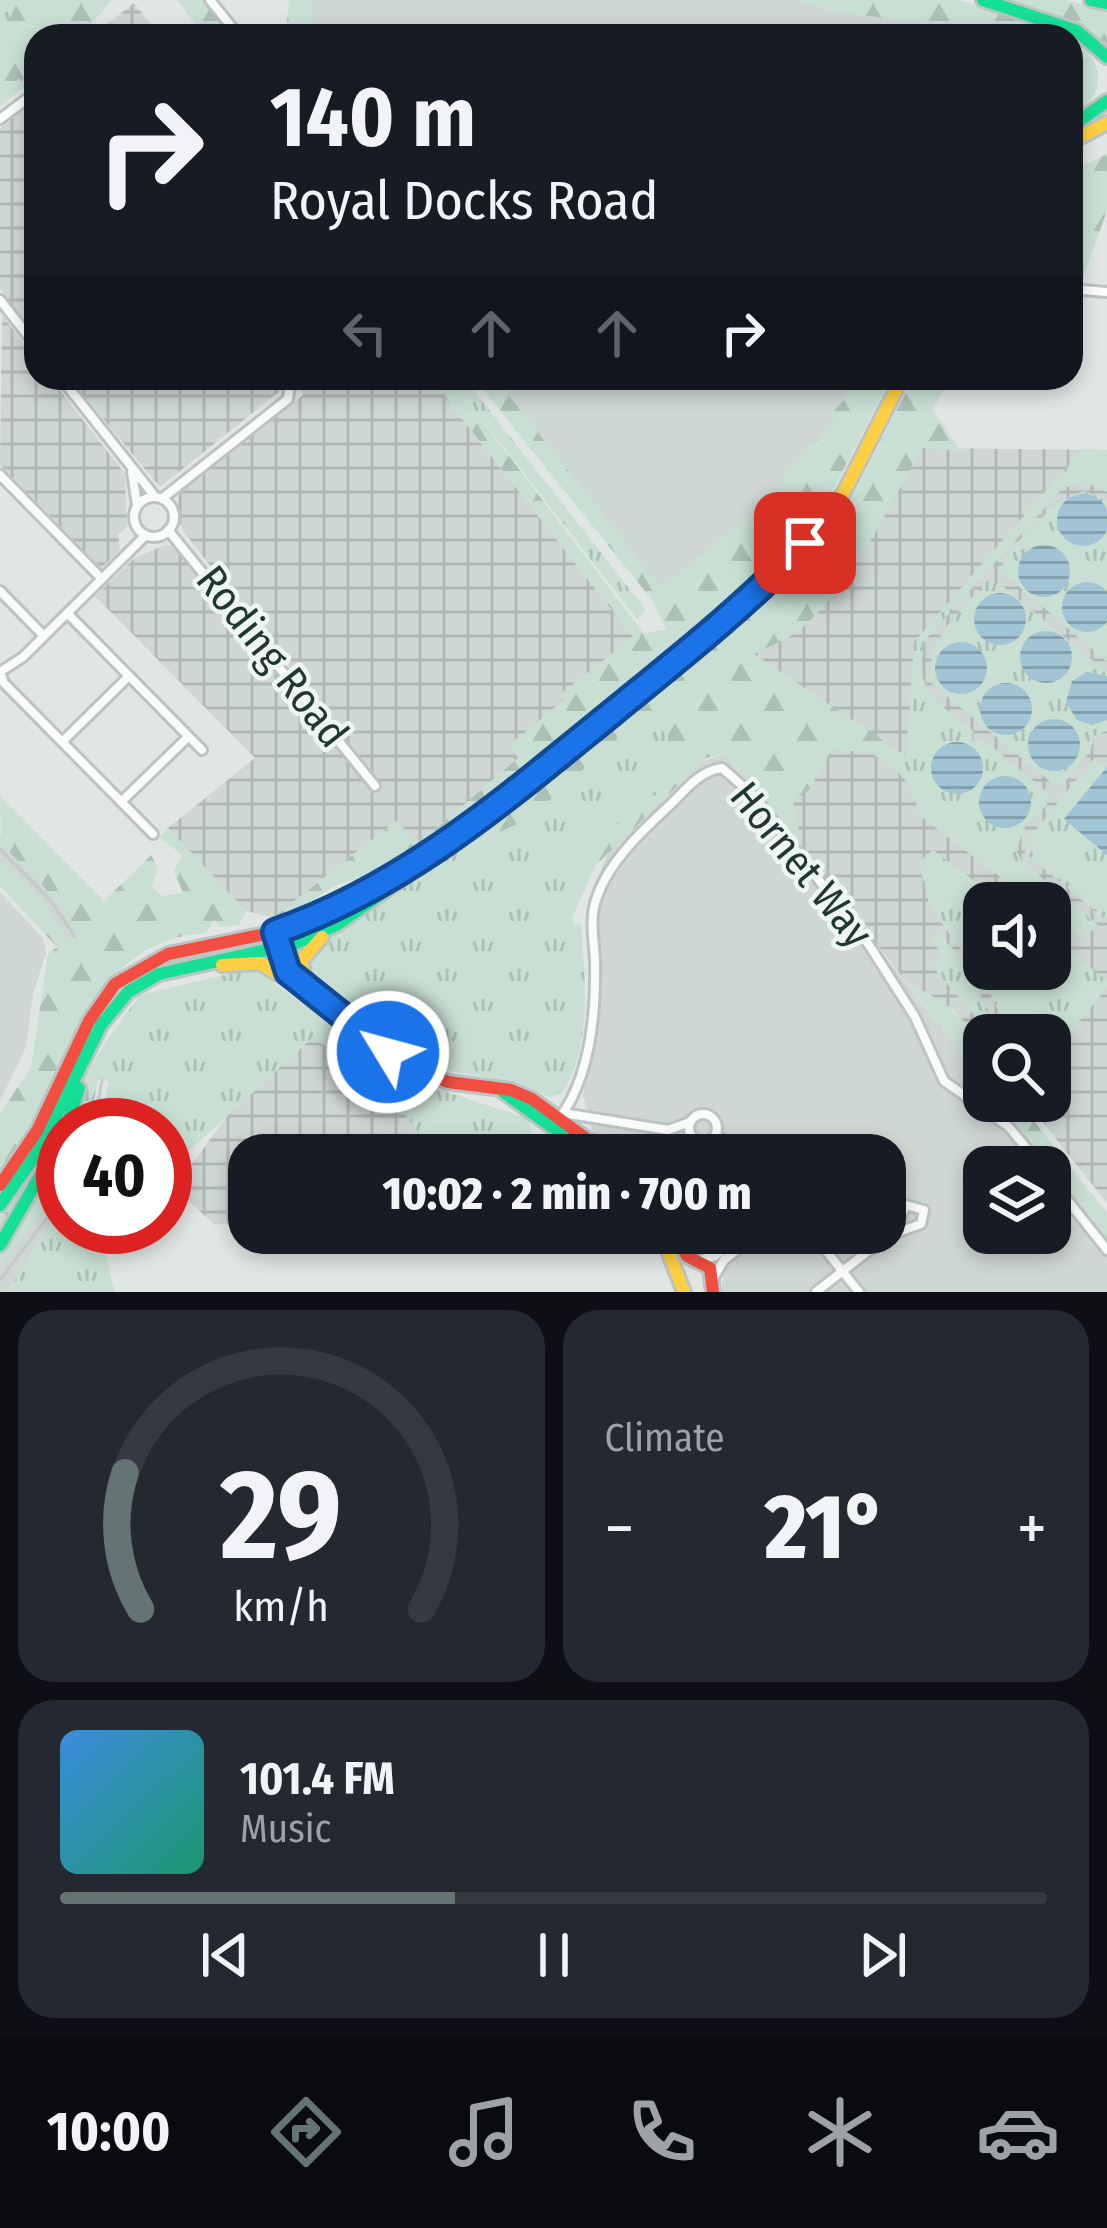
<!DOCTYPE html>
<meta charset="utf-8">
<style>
body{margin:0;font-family:"Fira Sans Condensed",sans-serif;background:#242831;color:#f1f3f6;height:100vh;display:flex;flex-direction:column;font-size:45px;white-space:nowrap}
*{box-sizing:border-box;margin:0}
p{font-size:39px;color:#9ea1a6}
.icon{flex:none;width:66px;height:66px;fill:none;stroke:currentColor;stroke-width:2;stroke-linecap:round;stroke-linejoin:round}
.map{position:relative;height:1292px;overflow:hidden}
.panel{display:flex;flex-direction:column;gap:18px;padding:18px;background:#0d0f14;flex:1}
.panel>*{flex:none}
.banner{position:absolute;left:24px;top:24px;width:1059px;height:366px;border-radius:36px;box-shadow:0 6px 18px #0003;background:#171b24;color:#f1f3f6;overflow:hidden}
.fabs{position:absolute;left:963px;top:882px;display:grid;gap:24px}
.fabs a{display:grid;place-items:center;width:108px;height:108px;border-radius:24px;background:#171b24;box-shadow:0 6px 18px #0003;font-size:60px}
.speed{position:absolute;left:36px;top:1098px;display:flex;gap:24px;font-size:60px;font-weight:700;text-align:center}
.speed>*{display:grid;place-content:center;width:156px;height:156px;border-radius:50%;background:#171b24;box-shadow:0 6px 18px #0003;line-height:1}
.speed .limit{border:18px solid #d22;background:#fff;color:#111}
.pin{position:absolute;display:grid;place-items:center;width:102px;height:102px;color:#fff;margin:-51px;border-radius:24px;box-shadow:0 6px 18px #0006}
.me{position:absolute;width:132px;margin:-66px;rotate:307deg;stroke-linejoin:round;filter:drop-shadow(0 0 9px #0008)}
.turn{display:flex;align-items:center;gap:42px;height:252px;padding:0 48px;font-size:54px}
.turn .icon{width:156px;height:156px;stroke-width:2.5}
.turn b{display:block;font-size:84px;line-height:102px}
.lanes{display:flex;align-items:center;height:114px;padding:0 48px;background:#0003;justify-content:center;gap:60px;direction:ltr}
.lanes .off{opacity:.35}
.big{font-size:90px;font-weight:800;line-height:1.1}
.panel .tile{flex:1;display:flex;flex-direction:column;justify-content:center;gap:18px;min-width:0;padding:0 42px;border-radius:36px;background:#242831}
.panel .dial{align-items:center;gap:0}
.dial svg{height:312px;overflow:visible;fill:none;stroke:#363941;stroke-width:7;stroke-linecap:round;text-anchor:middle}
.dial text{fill:#f1f3f6;stroke:none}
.song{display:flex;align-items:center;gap:36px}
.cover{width:144px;height:144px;border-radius:18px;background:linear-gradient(135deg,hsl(210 70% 55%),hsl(160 70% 35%))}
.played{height:12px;border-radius:6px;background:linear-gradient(90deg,#637472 40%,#363941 40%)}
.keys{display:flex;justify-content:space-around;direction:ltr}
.heat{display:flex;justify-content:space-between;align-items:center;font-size:66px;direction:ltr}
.panel .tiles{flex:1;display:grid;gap:18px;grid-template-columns:1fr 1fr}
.tile:last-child{grid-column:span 2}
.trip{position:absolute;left:228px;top:1134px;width:678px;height:120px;border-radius:36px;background:#171b24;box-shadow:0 6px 18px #0003;font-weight:800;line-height:120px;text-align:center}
.tab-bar{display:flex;height:192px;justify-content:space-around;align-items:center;background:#090b0e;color:#9ea1a6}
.tab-bar .icon{width:84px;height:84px}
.tab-bar .on{color:#637472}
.tab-bar b{font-size:54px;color:#f1f3f6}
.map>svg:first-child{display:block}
.built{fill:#ced7d4;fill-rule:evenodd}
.industrial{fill:url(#industrial-grid);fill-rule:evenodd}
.grass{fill:url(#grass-tufts)}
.forest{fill:url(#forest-firs)}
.water{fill:url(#water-rules)}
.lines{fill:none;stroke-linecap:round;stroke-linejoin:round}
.street-casing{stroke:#bdc3c1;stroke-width:14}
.fast-casing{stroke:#bcc4c2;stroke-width:18}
.slow-casing{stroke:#bcc4c2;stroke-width:18}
.jam-casing{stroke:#bcc4c2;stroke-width:18}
.street{stroke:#fafbfb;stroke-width:8}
.fast{stroke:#16e098;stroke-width:12}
.slow{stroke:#ffcf43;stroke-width:12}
.jam{stroke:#f24e42;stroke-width:12}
.tram{stroke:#c5c9c8;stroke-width:3}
.route-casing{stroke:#114b97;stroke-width:30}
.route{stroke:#1a73e8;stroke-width:21}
.labels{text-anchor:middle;stroke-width:9;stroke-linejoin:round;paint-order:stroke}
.street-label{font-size:42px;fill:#203734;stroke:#edf6f3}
</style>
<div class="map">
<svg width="1107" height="1292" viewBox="0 0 1107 1292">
<defs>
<pattern id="industrial-grid" width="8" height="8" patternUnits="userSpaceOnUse" patternTransform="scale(3)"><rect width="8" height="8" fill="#ced7d4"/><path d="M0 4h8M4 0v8" fill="none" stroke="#b1b9b7"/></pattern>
<pattern id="grass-tufts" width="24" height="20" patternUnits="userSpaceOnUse" patternTransform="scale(3)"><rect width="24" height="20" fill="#c9dfd3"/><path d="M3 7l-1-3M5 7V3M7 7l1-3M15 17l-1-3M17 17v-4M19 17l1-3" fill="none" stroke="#acc0b6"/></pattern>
<pattern id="forest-firs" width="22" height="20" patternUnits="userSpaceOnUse" patternTransform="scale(3)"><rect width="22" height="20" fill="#c9dfd3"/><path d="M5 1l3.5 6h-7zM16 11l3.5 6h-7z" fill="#acc0b6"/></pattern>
<pattern id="water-rules" width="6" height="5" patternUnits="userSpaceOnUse" patternTransform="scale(3)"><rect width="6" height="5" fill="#a1c5d4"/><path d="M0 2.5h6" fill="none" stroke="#83a1ad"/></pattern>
</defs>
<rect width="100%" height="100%" fill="#e0e6e4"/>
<path class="built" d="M 310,0 L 800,0 L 826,10 L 920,23 L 952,36 L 315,36 Z
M 495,378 L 863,378 L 831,413 L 835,420 L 779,492 L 661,589 Z
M 725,754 L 984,1082 L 984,1101 L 999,1101 L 1107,1236 L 1107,1292 L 722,1292 L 723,1271 L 709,1252 L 689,1247 L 681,1233 L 885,1233 L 885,1155 L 618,1155 L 593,1133 L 583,1095 L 600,996 L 596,883 L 608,853 L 700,762 ZM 984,1167 L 1050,1167 L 1050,1233 L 984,1233 Z
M 0,836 L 58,900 L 80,935 L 63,944 L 0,879 Z
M 0,892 L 43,938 L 46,953 L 33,994 L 26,1047 L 0,1101 Z
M 63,1183 L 63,1204 L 7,1292 L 0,1292 L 0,1266 Z"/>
<path class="industrial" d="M 134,3 L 160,36 L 92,36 Z
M 36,99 L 36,336 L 0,289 L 0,128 Z
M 2,315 L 36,360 L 36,378 L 50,378 L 125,474 L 127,527 L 118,535 L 120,550 L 101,568 L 0,465 Z
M 69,378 L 281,378 L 285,387 L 160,487 Z
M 298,378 L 430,378 L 633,637 L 561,694 L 564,700 L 518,758 L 417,845 L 396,821 L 273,918 L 246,911 L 168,828 L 255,758 L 95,596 L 135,558 L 165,545 L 177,547 L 370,790 L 380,784 L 184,532 L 177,516 L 179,494 L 303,395 Z
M 922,448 L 1107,450 L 1107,1203 L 1026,1101 L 1050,1101 L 1050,1035 L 984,1035 L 984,1047 L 954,1010 L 906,982 L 677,685 L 869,543 ZM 984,903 L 1050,903 L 1050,969 L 984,969 Z
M 312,1038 L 376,1076 L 425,1137 L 426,1155 L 249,1155 L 249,1221 L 215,1225 L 174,1188 L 229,1114 Z"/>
<path class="grass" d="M 0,0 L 111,0 L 36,36 L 36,78 L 0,106 Z
M 450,378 L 464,378 L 646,610 L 637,619 Z
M 1082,449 L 1107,450 L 1107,492 L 1082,481 L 1062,489 L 926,639 C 911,691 936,700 973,731 L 972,741 L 985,741 L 1047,792 L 1047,805 L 1026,825 L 1016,850 L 1021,860 L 1098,925 L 1084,938 L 1050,914 L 1050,903 L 1034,903 L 919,815 C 913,781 899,770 870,753 L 906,755 L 914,642 Z
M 1086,491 L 1107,502 L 1107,662 L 1000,570 C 1011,543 1056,497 1086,491 Z
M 988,580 L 999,583 L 1107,672 L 1107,731 L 1094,736 L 1091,750 L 1064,783 L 1053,784 L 932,684 C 922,641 961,611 988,580 Z
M 654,720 L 682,753 L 669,785 L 568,862 L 586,886 L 572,918 L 575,925 L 581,924 C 585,977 593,1049 561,1094 L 549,1097 L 519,1083 L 433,1068 L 308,973 L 307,959 L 317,947 L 447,857 L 530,818 L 630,727 Z
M 1094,758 L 1106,768 L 1064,819 L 1107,855 L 1107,921 L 1025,853 L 1025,843 Z
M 933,850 L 1004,903 L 984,903 L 984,969 L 1050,969 L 1050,937 L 1107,980 L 1107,988 L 1050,1056 L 1050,1035 L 1009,1035 L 985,982 L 930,907 L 919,862 Z
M 937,932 L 963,960 L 1000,1035 L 991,1035 L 932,966 L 942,956 L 930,937 Z
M 253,968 L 405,1078 L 529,1119 L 533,1141 L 523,1155 L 436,1155 L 376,1076 L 312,1038 L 165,1173 L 165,1125 L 100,1125 L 109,1081 L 98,1080 L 89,1125 L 63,1125 L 63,1183 L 0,1266 L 0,1217 L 105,1043 L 140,995 Z
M 613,1133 L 683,1138 L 683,1155 L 665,1143 L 648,1141 L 635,1155 L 618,1155 L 607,1145 Z
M 63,1204 L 63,1227 L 106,1227 L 100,1233 L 115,1292 L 7,1292 Z"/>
<path class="forest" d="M 18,0 L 112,0 L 81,36 L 36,36 L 36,71 L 0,88 L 0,41 Z
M 177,0 L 204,0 L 232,36 L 205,36 Z
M 289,0 L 310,0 L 315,36 L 285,36 Z
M 800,0 L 959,0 L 1071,36 L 952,36 L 920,23 L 826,10 Z
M 1003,0 L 1063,0 L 1107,9 L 1107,44 L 1080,26 Z
M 1071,36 C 1107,61 1107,96 1071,118 Z
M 1107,154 L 1107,211 L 1081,282 L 1071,283 L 1071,172 Z
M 430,378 L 450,378 L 644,634 L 666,629 L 652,600 L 474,378 L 495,378 L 661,588 L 779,492 L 776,484 L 834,420 L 831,414 L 863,378 L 891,378 L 834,488 L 776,558 L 640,677 L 438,837 L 385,869 L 334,886 L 287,917 L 273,918 L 397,820 L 417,845 L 518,758 L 509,745 L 564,700 L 560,695 L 633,637 Z
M 913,378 L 949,378 L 933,410 L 961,451 L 922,448 C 893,500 844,599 796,632 C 783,641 768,647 754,654 L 906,756 L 832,749 L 809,790 L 793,801 L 803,851 L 725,754 L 706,758 L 596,865 L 586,886 L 568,862 L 669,785 L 682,754 L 654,720 L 630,727 L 530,818 L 447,857 L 653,694 L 791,573 L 851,500 Z
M 0,796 L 104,901 L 151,855 L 158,867 L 152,887 L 162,896 L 183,893 L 174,871 L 182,855 L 159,837 L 168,828 L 246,911 L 239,925 L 220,927 L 214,920 L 206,933 C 79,940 66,1091 0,1172 L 0,1114 L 31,1067 L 48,954 L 57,947 L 0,886 L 0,859 L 42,900 L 69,941 L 79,934 L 42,884 L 1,844 Z
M 906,982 C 952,1003 984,1029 984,1082 Z
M 999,1101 L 1018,1101 L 1107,1213 L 1107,1236 Z"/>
<path class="water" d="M1057 520a26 26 0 1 1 52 0a26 26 0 1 1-52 0Z
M1018 571a26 26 0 1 1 52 0a26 26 0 1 1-52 0Z
M1062 607a25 25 0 1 1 50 0a25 25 0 1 1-50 0Z
M974 619a26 26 0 1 1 52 0a26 26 0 1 1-52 0Z
M1020 657a26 26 0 1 1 52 0a26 26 0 1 1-52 0Z
M935 668a26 26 0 1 1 52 0a26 26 0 1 1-52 0Z
M 1087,672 L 1107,676 L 1107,720 L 1092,725 L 1077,720 L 1066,702 L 1072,681 Z
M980 709a26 26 0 1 1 52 0a26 26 0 1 1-52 0Z
M1028 745a26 26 0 1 1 52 0a26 26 0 1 1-52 0Z
M931 768a26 26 0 1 1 52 0a26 26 0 1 1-52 0Z
M 1107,767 L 1107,855 L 1064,819 Z
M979 802a26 26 0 1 1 52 0a26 26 0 1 1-52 0Z"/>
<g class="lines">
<defs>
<path id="street" d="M 210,0 L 239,36
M 0,119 L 36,92
M 1071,289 L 1107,292
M 0,300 L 36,346
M 61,378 L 153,494
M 132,472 L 137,505
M 0,475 L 102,579
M134 517a20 20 0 1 1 40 0a20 20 0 1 1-40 0Z
M 164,497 L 288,399 L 291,378
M 168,530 L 375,786
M 0,591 L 44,636
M 67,613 L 202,750
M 0,672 L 4,683 L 153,834
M 0,672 L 23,657 L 144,537
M 62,742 L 129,676
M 121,802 L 188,737
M 563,1113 L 668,1130 L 690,1122
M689 1128a14 14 0 1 1 28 0a14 14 0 1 1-28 0Z
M 558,1120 C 591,1078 596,1013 595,961 C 594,940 589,917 597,897 C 609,861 643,830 671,804 C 685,790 701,770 722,768 L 754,796 L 869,945 L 915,1017 L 944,1081 L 1009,1127 L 1042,1167
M 716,1135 L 747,1155
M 1050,1178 L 1107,1250
M 812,1233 L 859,1292
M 887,1236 L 921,1224 L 924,1210 L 906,1205 L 893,1232
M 699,1260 L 715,1256 L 744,1233
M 714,1277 L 724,1260 L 759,1233
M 816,1292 L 881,1241"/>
<path id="fast" d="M 983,0 L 1077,31 L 1107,57
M 1091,0 L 1107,3
M 1071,127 L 1107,101
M 502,1091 L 591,1155
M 67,1125 L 79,1088
M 0,1205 L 39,1150 L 101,1025 L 128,992 L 159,974 L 294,944 L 338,924 L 402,879
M 0,1245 L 63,1136"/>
<path id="slow" d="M 1071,142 L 1107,123
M 355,899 L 419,863 L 490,811 L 784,566 L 843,494 L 902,378
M 222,965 L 260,963 L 288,980
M 307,985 L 301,961 L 322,937
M 661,1233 L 684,1292"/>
<path id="jam" d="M 278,941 L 293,977 L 404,1063 L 448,1082 L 511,1090 L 532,1099 L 609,1155
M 0,1185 L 37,1131 L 89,1021 L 115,984 L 168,954 L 275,932 L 355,899
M 674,1233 L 687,1256 L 710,1268 L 713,1292"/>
</defs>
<use href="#street" class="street-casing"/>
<use href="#fast" class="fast-casing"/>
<use href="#slow" class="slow-casing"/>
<use href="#jam" class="jam-casing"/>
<use href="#street" class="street"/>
<use href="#fast" class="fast"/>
<use href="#slow" class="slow"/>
<use href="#jam" class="jam"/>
<path class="tram" d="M 0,849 L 51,901 L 75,937
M 94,1125 L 102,1080
M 0,1280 L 63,1197"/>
</g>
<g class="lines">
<defs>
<path id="route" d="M 388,1052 L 288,972 L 275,932 C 405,887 507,798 612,713 C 678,659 746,606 805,543"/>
</defs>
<use href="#route" class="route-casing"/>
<use href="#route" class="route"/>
</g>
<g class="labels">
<g class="street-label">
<text transform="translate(273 656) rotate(52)" y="15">Roding Road</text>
<text transform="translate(802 864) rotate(51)" y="15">Hornet Way</text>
</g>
</g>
</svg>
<div class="fabs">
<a><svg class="icon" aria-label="sound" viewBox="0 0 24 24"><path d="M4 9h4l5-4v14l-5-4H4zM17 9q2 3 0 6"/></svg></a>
<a><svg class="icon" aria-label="search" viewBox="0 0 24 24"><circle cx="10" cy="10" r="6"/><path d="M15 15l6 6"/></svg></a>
<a><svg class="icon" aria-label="layers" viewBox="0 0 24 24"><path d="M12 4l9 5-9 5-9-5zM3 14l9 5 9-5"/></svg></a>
</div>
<div class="speed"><div class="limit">40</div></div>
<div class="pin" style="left:805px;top:543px;background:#d93025"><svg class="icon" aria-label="arrive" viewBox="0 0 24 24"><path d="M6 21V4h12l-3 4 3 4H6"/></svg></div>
<svg class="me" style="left:388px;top:1052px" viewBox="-20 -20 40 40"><circle r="17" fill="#1a73e8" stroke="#fff" stroke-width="3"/><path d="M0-11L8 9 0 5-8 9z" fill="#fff"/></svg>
<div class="trip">10:02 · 2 min · 700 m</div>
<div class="banner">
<div class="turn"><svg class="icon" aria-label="right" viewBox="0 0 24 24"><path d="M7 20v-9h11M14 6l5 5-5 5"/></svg><div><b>140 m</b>Royal Docks Road</div></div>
<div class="lanes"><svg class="icon off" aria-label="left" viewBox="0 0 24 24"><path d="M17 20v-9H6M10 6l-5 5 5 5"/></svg><svg class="icon off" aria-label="ahead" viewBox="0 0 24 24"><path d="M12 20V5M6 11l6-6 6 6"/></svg><svg class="icon off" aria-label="ahead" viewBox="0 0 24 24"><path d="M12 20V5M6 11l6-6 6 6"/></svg><svg class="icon" aria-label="right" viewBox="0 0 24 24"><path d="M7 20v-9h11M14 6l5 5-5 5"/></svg></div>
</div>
</div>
<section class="panel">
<div class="tiles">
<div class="tile dial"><svg viewBox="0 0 100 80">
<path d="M14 69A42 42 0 1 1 86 69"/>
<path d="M14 69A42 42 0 0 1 10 34" stroke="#637472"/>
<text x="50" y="56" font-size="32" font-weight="700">29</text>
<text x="50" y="72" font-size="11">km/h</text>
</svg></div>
<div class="tile"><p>Climate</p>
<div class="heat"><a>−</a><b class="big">21°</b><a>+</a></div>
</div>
<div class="tile">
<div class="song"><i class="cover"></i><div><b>101.4 FM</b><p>Music</p></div></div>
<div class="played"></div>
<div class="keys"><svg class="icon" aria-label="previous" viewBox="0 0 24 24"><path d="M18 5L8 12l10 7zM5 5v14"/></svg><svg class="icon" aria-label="pause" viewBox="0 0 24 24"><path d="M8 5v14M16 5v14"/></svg><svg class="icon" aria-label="next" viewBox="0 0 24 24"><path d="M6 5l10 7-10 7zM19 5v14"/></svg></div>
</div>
</div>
</section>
<nav class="tab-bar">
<b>10:00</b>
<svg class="icon on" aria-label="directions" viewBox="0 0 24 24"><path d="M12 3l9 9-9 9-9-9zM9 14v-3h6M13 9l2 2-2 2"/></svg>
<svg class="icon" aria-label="music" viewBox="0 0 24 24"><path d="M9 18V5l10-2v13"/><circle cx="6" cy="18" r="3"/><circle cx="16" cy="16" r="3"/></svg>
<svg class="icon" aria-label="phone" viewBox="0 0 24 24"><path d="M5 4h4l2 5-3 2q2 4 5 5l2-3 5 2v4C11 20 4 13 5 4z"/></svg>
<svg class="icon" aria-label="climate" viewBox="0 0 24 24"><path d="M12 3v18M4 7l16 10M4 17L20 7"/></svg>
<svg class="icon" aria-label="car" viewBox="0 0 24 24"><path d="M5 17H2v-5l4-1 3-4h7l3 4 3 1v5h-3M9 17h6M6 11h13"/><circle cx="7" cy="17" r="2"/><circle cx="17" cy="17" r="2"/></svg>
</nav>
